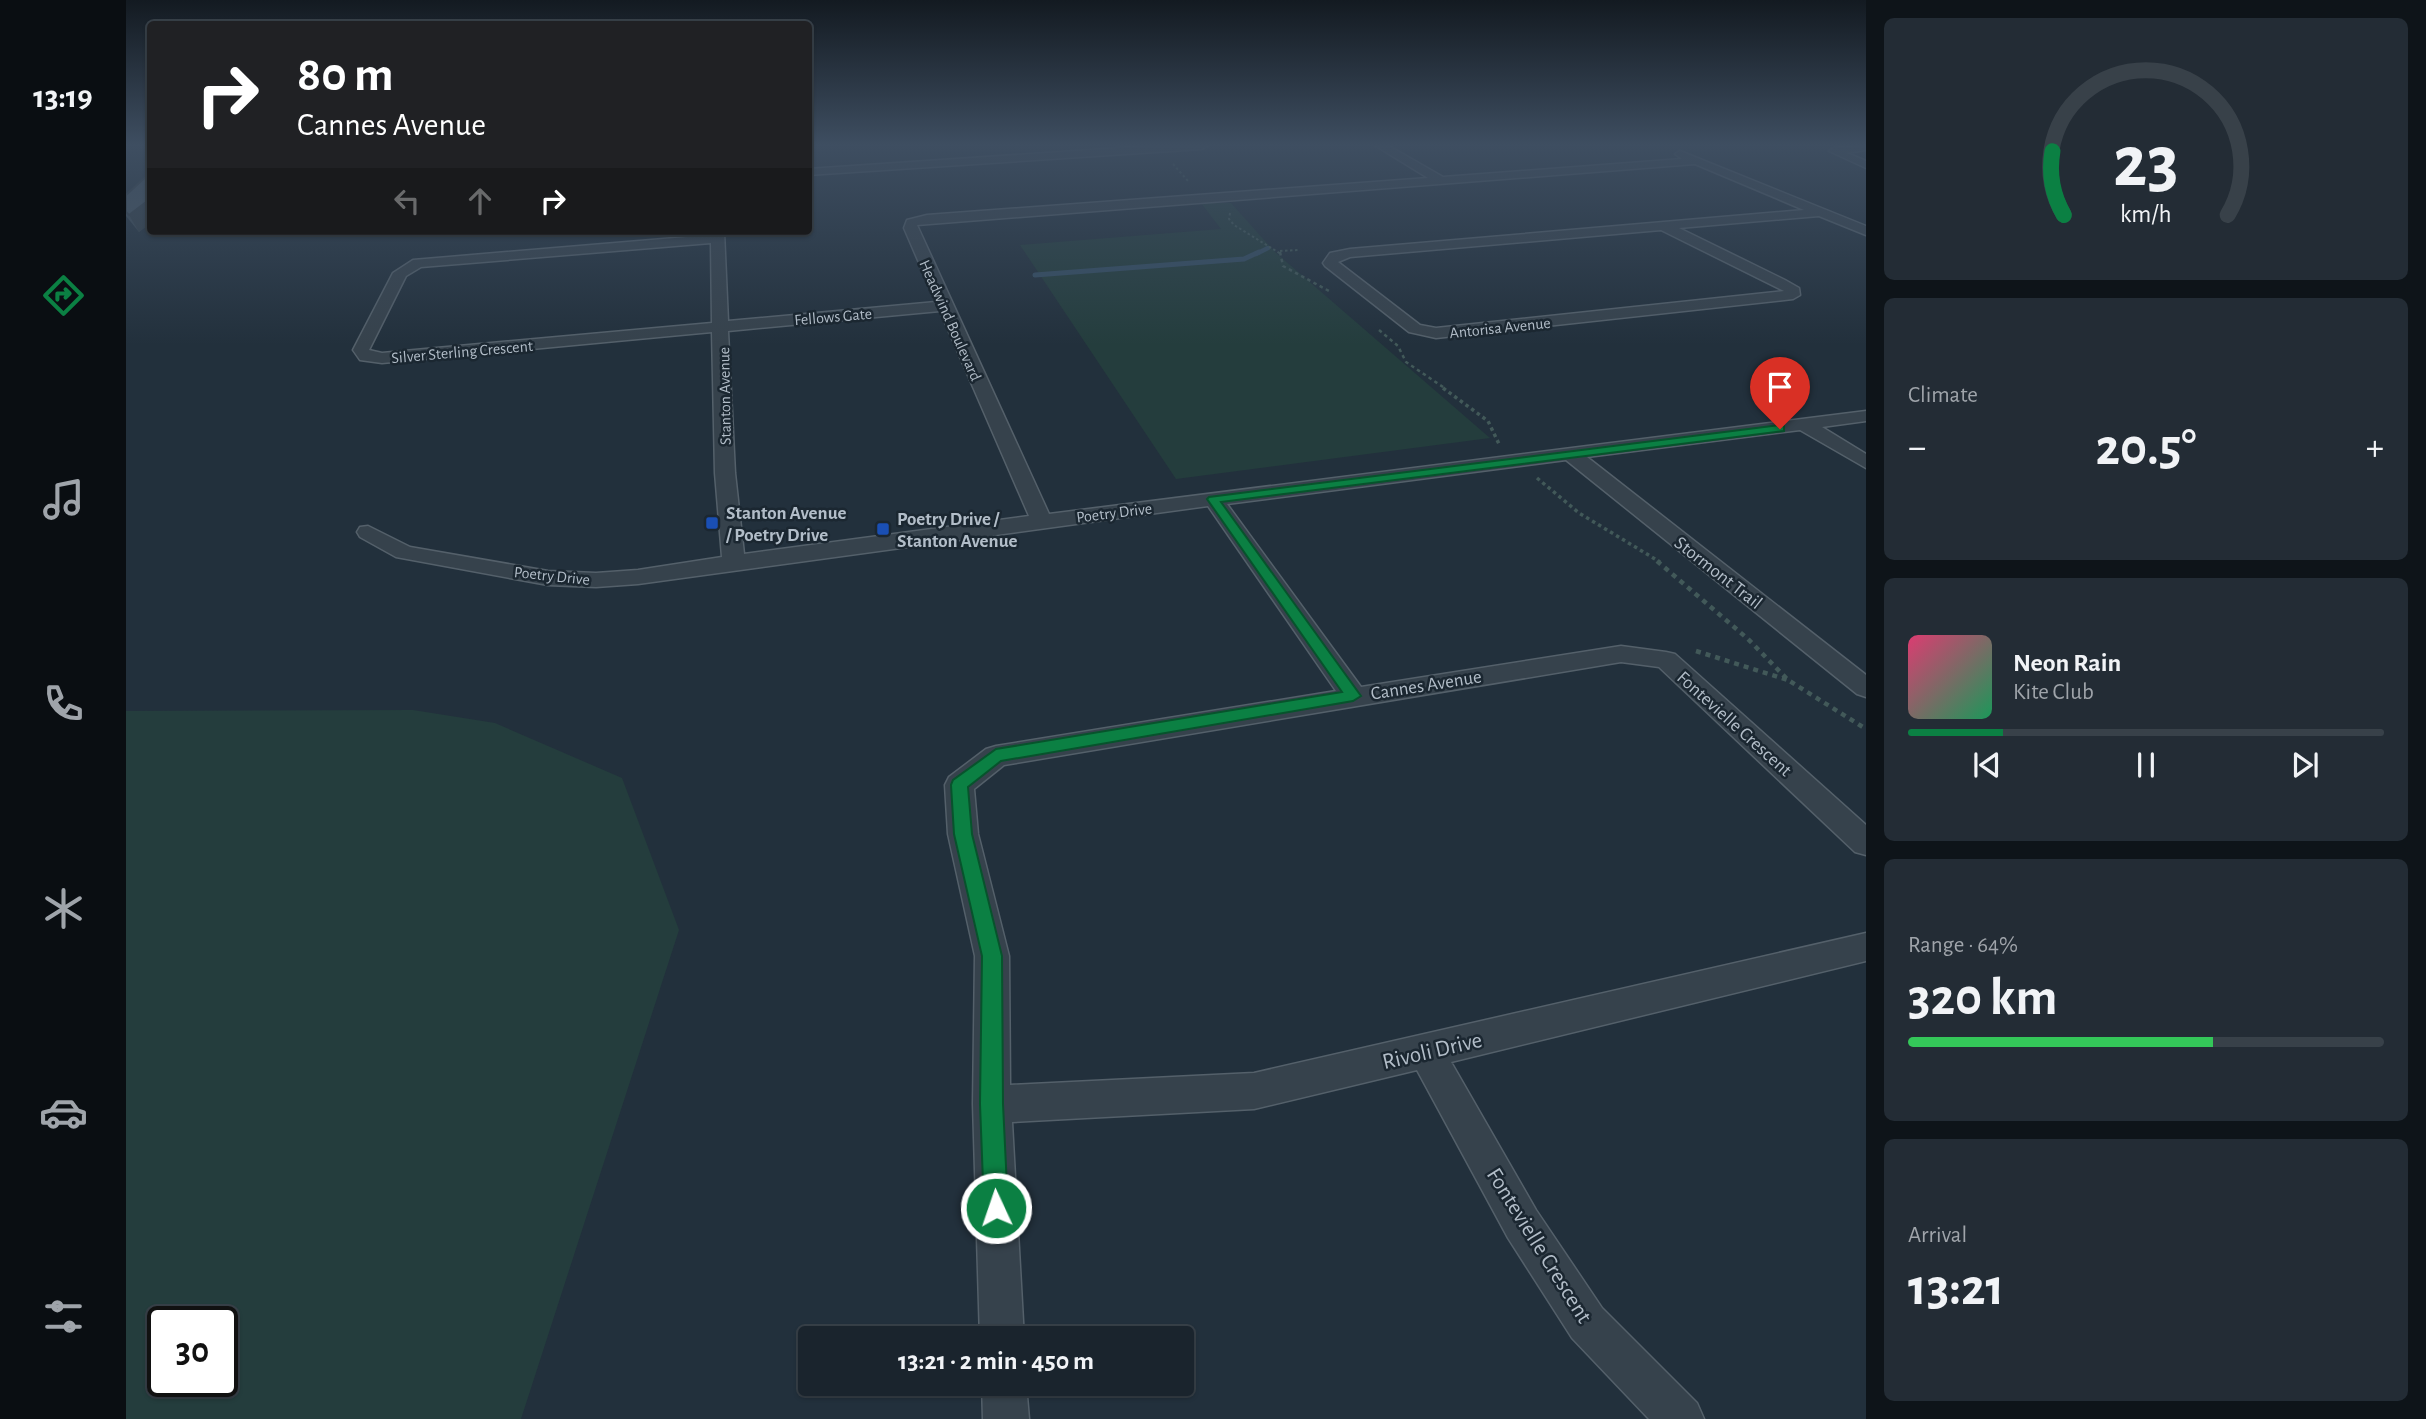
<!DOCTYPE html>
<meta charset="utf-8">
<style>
body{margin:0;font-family:"Alegreya Sans",sans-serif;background:#232c35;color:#f1f3f6;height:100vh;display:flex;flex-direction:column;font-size:26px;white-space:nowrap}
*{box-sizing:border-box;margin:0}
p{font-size:23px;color:#9fa4aa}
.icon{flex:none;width:38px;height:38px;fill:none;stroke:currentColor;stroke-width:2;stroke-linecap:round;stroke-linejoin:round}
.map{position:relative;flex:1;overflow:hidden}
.drawer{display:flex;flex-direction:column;gap:18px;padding:18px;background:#0e1419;width:560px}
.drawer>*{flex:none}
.hud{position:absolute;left:21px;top:21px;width:665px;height:214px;border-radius:7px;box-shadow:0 2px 5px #0004,0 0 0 2px #384149;background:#202124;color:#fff;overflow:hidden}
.speed{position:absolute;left:21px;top:1306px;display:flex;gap:14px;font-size:35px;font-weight:700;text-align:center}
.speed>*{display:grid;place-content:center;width:91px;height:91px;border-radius:50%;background:#1a242d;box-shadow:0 2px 5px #0004,0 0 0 2px #384149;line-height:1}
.speed .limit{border:4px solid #111;border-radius:10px;background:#fff;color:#111}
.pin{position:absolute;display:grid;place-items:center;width:60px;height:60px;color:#fff;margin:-72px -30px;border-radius:50% 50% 50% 0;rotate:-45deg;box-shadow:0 0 7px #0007}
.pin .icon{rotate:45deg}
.me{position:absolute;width:77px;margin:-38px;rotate:357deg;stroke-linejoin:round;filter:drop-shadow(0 0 5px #0008)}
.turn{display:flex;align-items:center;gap:24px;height:147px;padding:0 35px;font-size:32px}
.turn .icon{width:91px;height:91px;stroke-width:2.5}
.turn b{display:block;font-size:49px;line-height:60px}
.lanes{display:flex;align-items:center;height:66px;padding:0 35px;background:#0003;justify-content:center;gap:35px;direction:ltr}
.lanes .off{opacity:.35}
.big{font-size:52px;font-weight:600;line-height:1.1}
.drawer .widget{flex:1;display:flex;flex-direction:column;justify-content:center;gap:10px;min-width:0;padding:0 24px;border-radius:10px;background:#232c35}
.drawer .dial{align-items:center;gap:0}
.dial svg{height:182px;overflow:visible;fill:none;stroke:#384149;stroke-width:7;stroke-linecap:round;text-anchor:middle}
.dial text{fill:#f1f3f6;stroke:none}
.song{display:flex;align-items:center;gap:21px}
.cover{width:84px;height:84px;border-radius:10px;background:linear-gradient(135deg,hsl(340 70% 55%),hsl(150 70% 35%))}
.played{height:7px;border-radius:4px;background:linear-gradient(90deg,#0b8043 20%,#384149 20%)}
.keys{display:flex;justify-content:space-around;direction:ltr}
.heat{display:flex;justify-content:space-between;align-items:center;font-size:38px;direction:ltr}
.charge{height:10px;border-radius:5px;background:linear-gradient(90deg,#34c759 64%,#384149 0)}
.trip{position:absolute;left:672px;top:1326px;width:396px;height:70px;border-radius:7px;background:#1a242d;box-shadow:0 2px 5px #0004,0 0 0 2px #384149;font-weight:600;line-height:70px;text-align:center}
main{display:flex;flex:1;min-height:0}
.menu{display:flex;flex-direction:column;width:126px;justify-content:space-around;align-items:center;background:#0a0e12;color:#9fa4aa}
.menu .icon{width:49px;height:49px}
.menu .current{color:#0b8043}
.menu b{font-size:32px;color:#f1f3f6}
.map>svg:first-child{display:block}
.green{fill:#243d3d;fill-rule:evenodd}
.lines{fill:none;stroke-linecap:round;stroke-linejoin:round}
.stream-far1{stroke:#354e63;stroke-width:4.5}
.stream{stroke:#354e63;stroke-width:5}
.street-casing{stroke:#54606a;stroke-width:3}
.path-far3{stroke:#425959;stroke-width:2;stroke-dasharray:2.5 2.5;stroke-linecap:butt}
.path-far2{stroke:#425959;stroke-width:2.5;stroke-dasharray:3.5 3.5;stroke-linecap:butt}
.path-far1{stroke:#425959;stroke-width:3.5;stroke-dasharray:3.5 3.5;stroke-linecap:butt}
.path{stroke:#425959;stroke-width:4.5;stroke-dasharray:5 5;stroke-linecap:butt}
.street{fill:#36424c;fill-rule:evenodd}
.wall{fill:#3e4c57}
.shaded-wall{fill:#323e47}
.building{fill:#485865;stroke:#323e47;stroke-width:2}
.route{fill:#0b8043;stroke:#07532c;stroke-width:2}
.transit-dot{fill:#1a4fb4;stroke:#1b2731;stroke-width:2.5}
.labels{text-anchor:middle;stroke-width:5;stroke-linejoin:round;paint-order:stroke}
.far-street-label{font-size:16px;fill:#b2bdc8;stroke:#1b2731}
.poi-label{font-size:19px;font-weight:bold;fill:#b2bdc8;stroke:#1b2731;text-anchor:start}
.street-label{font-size:19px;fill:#b2bdc8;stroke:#1b2731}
.near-street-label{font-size:23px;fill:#b2bdc8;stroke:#1b2731}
</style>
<main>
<nav class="menu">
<b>13:19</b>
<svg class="icon current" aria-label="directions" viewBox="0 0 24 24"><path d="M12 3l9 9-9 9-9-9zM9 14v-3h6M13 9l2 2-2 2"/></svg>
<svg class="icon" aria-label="music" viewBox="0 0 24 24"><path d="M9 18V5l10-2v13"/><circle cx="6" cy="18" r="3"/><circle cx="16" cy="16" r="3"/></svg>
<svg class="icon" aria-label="phone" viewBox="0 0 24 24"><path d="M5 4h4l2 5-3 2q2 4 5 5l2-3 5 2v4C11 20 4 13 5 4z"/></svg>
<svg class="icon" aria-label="climate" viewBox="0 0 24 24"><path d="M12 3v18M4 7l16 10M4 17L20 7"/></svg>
<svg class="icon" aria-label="car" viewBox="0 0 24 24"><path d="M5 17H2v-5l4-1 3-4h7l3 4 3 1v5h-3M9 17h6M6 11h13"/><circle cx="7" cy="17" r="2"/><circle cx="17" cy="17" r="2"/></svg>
<svg class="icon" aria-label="filters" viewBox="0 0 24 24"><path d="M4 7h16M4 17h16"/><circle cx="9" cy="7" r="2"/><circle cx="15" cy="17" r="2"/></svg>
</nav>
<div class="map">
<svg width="1740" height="1419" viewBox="0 0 1740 1419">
<rect width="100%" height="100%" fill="#22303c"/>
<path class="green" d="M 1075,203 L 1105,203 L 1149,252 L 1364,438 L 1050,479 L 894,245 L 1095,229 Z
M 287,710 L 369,723 L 496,778 L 553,930 L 395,1419 L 0,1419 L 0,711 ZM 37,1321 L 96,1321 L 96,1381 L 37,1381 Z"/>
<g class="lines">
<path class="stream-far1" d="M 1130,254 L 1142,248"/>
<path class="stream" d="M 909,275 L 1118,259 L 1133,252"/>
<defs>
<path id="street" d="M 1024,146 L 1081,146 L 1076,149 L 682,175 L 682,169 Z
M 1250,146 L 1263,146 L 1317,177 L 1556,159 L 1549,154 L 1554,151 L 1740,226 L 1740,235 L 1693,216 L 1553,228 L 1659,280 L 1673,288 L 1674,295 L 1667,299 L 1310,338 L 1283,332 L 1199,266 L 1197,263 L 1204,253 L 1224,249 L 1678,210 L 1569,164 L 791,225 L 923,514 L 1740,411 L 1740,421 L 1696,427 L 1740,454 L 1740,468 L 1674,430 L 1461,457 L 1740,675 L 1740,697 L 1731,694 L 1440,460 L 1101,504 L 1235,687 L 1495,646 L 1540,652 L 1549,654 L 1740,825 L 1740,855 L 1729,852 L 1533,667 L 1495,662 L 878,765 L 848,789 L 852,834 L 883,956 L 884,1085 L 1128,1073 L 1740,933 L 1740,961 L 1325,1062 L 1410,1210 L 1476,1308 L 1571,1403 L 1578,1419 L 1523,1419 L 1446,1338 L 1382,1238 L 1291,1070 L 1128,1109 L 886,1122 L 898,1339 L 854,1339 L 847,1104 L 849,956 L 822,834 L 819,785 L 823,777 L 860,749 L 870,746 L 1210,691 L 1082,506 L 512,584 L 470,587 L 422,585 L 270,557 L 234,537 L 231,532 L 234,527 L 242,526 L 284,547 L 422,571 L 470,573 L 512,570 L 596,557 L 589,473 L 586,332 L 256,363 L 234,360 L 227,350 L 267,273 L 287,260 L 585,235 L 584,231 L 598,231 L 602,321 L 810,302 L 778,228 L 781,220 L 801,215 L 1302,178 ZM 1535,230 L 1658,291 L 1310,328 L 1294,325 L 1212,262 L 1224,257 ZM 585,243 L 586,323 L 256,353 L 243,350 L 280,276 L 295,267 ZM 814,311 L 903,516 L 618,554 L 609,473 L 602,331 Z
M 1740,146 L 1740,150 L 1721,153 L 1740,161 L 1740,168 L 1703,151 L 1708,148 Z
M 856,1384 L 900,1384 L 903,1419 L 857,1419 Z"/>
</defs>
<use href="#street" class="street-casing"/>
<path class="path-far3" d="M 1047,164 L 1062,181
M 1104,213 L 1103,219 L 1108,225 L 1155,254
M 1154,251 L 1172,250"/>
<path class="path-far2" d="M 1154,252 L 1157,266 L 1203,291
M 1253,330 L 1272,346 L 1280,362 L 1320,389"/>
<path class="path-far1" d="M 1317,388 L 1362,421 L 1373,444
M 1411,478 L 1453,513 L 1534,562"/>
<path class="path" d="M 1531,561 L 1622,639 L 1662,680 L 1740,729
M 1570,651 L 1662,680"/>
<use href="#street" class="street"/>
</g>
<path class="wall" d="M 24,173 L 24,223 L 13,232 L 0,216 L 0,195 Z"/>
<path class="shaded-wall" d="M 24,199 L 24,223 L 13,232 L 3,215 Z"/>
<path class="building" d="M 24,173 L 24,199 L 3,215 L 0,212 L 0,195 Z"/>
<linearGradient id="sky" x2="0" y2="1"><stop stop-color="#131a21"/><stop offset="0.42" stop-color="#3e4e61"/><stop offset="1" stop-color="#3e4e61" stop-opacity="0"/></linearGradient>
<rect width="1740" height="345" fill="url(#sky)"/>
<path class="route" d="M 1654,425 L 1658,426 L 1658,431 L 1095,502 L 1235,696 L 1227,701 L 875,761 L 842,787 L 846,834 L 876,956 L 877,1104 L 882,1208 L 879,1217 L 870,1220 L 862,1217 L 858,1208 L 854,1104 L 856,956 L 828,834 L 825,785 L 827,780 L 870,749 L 1216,692 L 1081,499 L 1083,497 Z"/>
<g class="transit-dot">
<rect x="579" y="516" width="14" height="14" rx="3.5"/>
<rect x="750" y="522" width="14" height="14" rx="3.5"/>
</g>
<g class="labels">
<g class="far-street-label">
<text transform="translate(707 316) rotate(-5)" y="6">Fellows Gate</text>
<text transform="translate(825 320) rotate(66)" y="6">Headwind Boulevard</text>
<text transform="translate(1374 327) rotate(-6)" y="6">Antorisa Avenue</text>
<text transform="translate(336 351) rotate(-5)" y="6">Silver Sterling Crescent</text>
<text transform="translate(598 396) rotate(-91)" y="6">Stanton Avenue</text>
<text transform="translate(988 512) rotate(-7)" y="6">Poetry Drive</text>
<text transform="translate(426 575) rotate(6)" y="6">Poetry Drive</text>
</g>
<g class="poi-label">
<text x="600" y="519">Stanton Avenue<tspan x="600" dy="22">/ Poetry Drive</tspan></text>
<text x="771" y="525">Poetry Drive /<tspan x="771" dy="22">Stanton Avenue</tspan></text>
</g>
<g class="street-label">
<text transform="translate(1593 572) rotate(38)" y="7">Stormont Trail</text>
<text transform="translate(1300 684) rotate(-9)" y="7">Cannes Avenue</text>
<text transform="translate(1609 723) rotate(42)" y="7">Fontevielle Crescent</text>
</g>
<g class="near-street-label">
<text transform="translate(1306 1050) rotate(-13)" y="8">Rivoli Drive</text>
<text transform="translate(1414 1245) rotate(58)" y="8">Fontevielle Crescent</text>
</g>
</g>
</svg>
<div class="speed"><div class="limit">30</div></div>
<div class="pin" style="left:1654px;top:429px;background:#d93025"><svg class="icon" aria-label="arrive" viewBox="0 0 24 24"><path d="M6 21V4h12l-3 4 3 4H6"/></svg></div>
<svg class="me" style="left:870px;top:1208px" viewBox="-20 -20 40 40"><circle r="17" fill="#0b8043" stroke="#fff" stroke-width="3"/><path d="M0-11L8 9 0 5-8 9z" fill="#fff"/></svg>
<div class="trip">13:21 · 2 min · 450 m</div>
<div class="hud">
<div class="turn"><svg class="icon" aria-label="right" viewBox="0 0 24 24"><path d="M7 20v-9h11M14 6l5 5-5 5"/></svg><div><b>80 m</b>Cannes Avenue</div></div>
<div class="lanes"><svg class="icon off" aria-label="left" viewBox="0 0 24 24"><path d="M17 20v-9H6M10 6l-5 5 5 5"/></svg><svg class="icon off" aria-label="ahead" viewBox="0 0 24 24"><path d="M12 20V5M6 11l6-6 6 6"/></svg><svg class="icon" aria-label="right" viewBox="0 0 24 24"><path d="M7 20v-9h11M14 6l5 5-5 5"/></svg></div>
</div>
</div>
<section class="drawer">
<div class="widget dial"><svg viewBox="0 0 100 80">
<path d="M14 69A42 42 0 1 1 86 69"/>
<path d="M14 69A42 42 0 0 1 9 41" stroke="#0b8043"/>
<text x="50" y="56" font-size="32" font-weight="700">23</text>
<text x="50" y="72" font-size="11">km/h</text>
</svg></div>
<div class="widget"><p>Climate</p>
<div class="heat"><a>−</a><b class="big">20.5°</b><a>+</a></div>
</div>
<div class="widget">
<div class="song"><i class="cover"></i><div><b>Neon Rain</b><p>Kite Club</p></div></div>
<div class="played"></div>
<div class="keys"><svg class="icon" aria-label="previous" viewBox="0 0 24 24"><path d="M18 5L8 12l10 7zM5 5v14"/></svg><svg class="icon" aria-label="pause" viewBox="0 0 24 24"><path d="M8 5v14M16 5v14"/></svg><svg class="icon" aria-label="next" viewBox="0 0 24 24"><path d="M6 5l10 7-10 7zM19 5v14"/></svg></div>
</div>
<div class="widget"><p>Range · 64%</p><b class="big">320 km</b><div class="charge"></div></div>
<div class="widget"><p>Arrival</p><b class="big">13:21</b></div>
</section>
</main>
